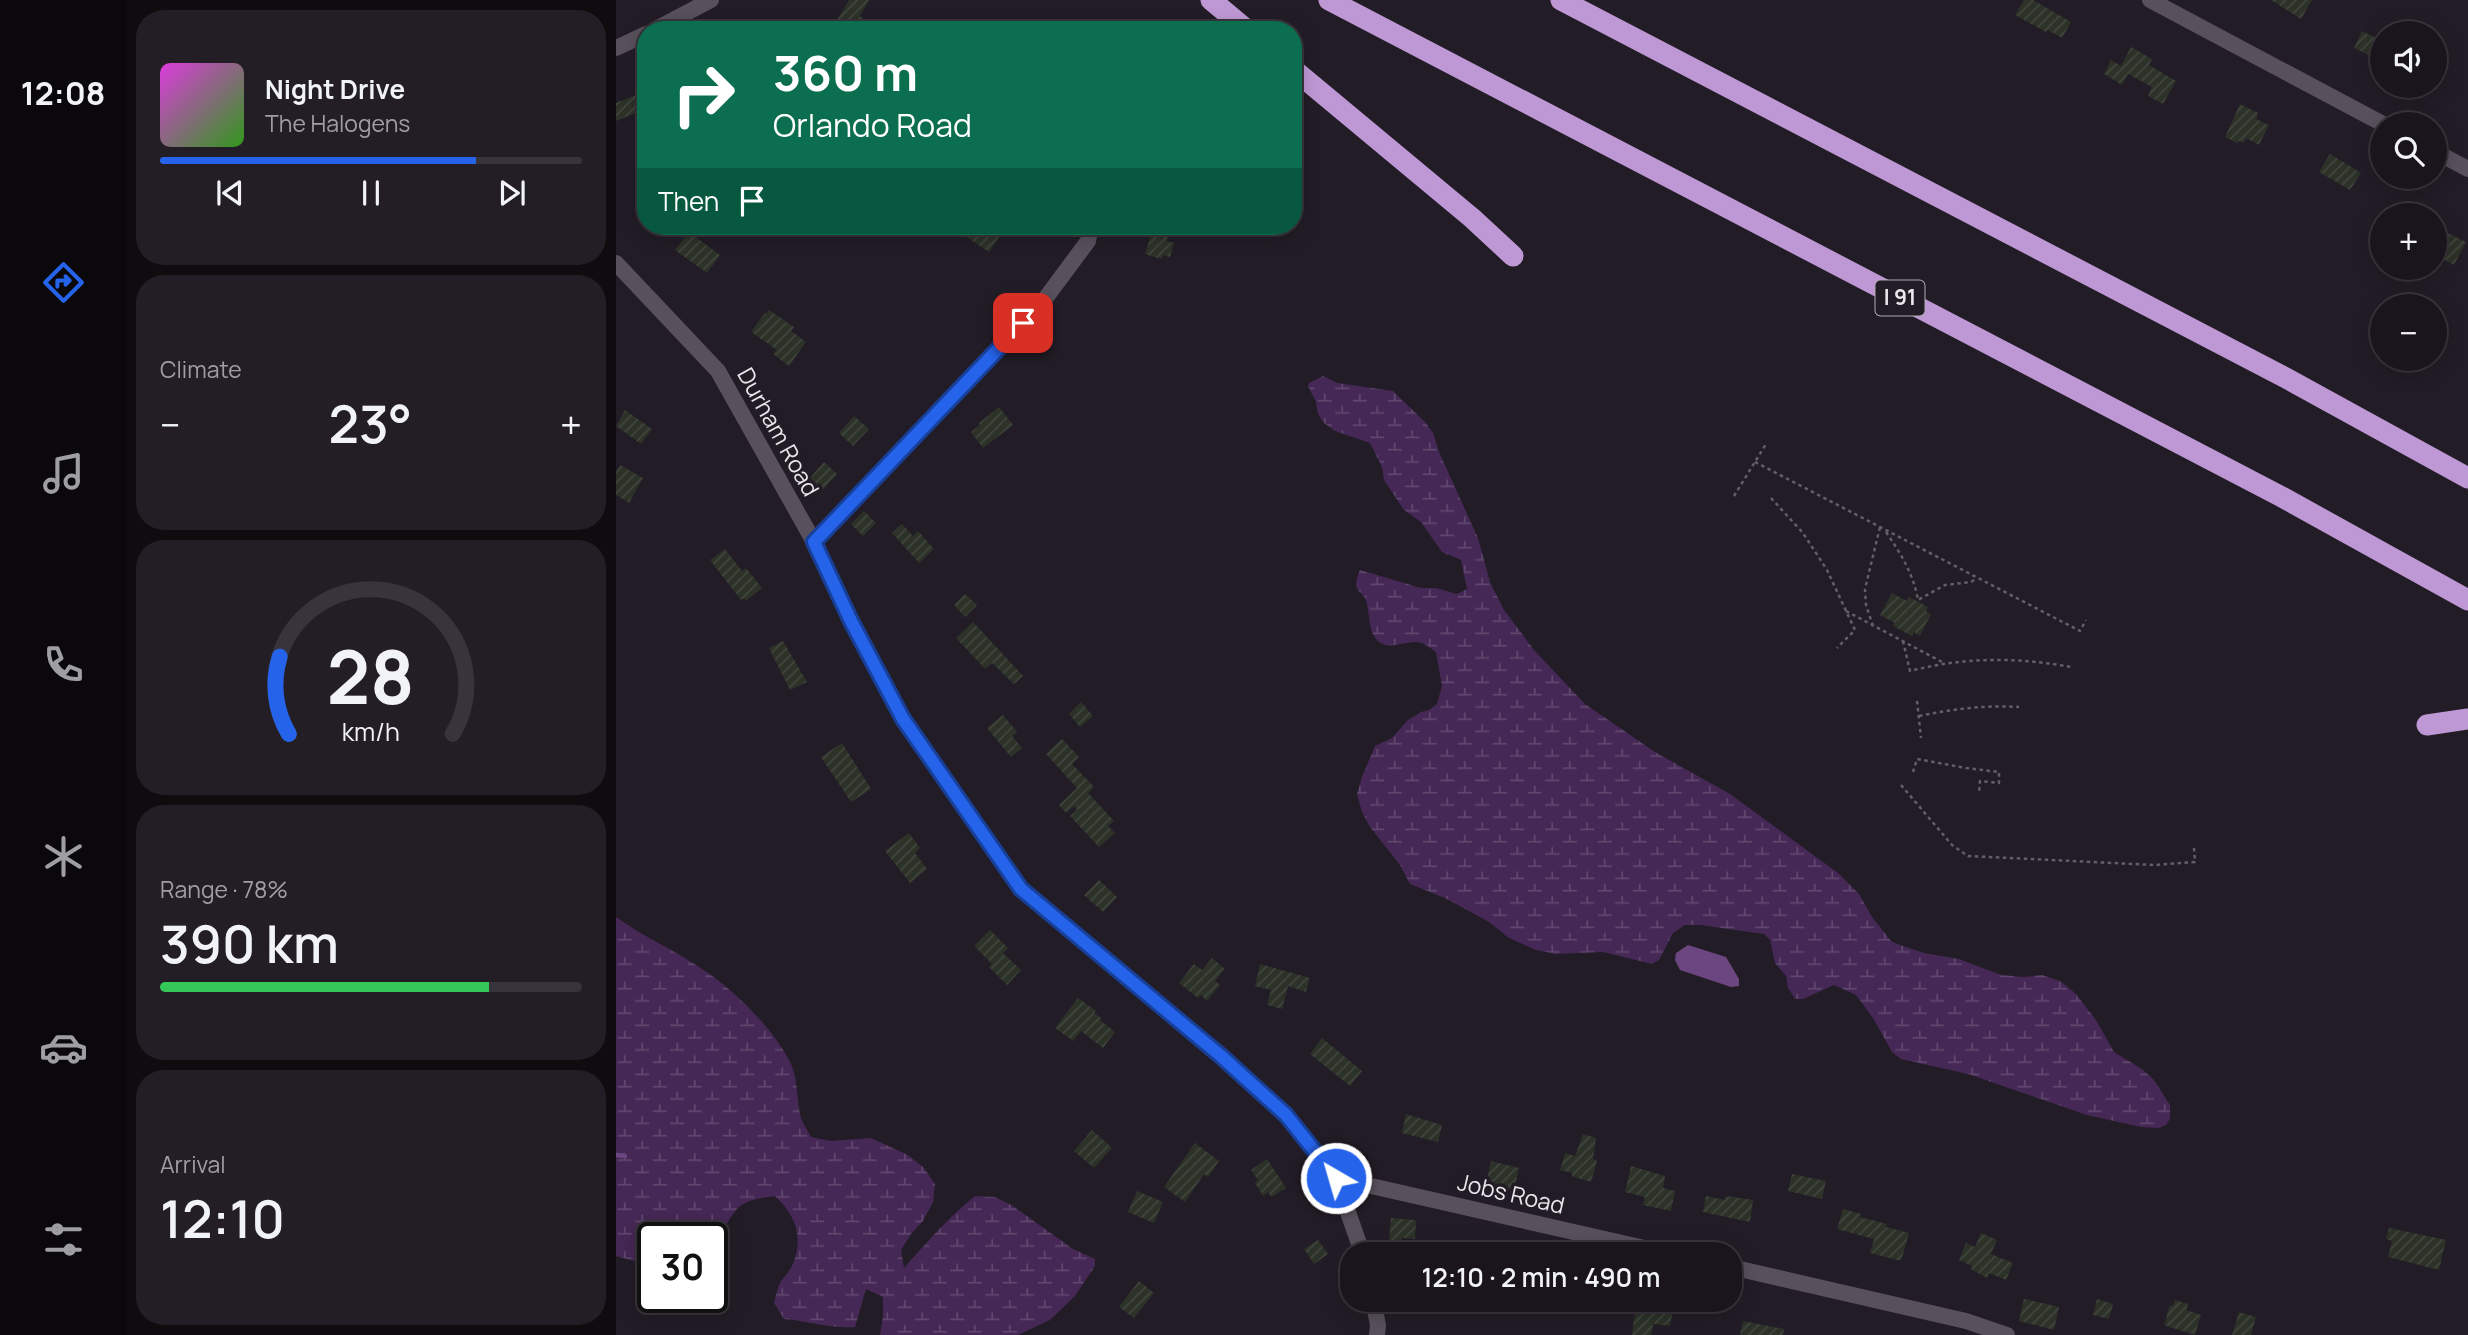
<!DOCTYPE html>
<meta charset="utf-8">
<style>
body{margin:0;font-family:Manrope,sans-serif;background:#231e25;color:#f1f3f6;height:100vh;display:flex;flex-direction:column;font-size:26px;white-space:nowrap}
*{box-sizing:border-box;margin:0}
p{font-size:23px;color:#9f9fa3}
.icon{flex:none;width:38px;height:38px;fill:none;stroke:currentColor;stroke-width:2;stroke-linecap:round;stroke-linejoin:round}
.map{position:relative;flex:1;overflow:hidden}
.sheet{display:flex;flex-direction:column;gap:10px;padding:10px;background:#0e0c0f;width:490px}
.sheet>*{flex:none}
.hud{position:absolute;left:21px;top:21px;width:665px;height:214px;border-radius:28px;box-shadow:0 4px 18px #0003,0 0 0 2px #38343b;background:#0b6e4f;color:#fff;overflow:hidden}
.buttons{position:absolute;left:1754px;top:21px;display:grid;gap:14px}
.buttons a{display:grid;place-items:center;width:77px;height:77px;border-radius:50%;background:#1a151c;box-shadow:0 4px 18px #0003,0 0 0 2px #38343b;font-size:35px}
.speed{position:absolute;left:21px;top:1222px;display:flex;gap:14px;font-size:35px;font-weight:700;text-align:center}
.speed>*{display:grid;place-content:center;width:91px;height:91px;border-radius:50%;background:#1a151c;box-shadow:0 4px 18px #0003,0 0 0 2px #38343b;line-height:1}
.speed .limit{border:4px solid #111;border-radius:10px;background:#fff;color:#111}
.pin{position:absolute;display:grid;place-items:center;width:60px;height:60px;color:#fff;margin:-30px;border-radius:14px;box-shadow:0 4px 10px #0006}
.me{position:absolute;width:77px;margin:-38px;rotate:322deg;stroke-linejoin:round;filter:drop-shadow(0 0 5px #0008)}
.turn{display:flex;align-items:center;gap:24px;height:147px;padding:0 21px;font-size:32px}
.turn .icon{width:91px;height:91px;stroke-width:2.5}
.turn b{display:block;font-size:49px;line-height:60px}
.then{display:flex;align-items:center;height:66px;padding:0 21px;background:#0003;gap:14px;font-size:26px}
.big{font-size:52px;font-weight:600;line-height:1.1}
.sheet .card{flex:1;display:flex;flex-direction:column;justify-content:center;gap:10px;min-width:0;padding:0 24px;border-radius:28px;background:#231e25}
.sheet .dial{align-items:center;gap:0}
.dial svg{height:182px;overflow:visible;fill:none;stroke:#38343b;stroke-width:7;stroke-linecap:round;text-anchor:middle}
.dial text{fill:#f1f3f6;stroke:none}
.song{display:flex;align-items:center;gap:21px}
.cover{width:84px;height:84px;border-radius:10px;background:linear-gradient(135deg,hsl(300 70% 55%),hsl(110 70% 35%))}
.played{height:7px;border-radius:4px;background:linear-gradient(90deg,#2563eb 75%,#38343b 75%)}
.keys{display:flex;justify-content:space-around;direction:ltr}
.heat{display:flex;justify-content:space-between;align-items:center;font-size:38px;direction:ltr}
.charge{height:10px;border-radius:5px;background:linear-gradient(90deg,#34c759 78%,#38343b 0)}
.trip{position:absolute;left:724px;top:1242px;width:402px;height:70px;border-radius:28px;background:#1a151c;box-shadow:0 4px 18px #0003,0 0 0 2px #38343b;font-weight:600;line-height:70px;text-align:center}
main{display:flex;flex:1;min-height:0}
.tabs{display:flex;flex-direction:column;width:126px;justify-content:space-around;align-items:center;background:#0a080b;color:#9f9fa3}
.tabs .icon{width:49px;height:49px}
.tabs .on{color:#2563eb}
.tabs b{font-size:32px;color:#f1f3f6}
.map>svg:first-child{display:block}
.wetland{fill:url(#wetland-marsh)}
.water{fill:#6c4680}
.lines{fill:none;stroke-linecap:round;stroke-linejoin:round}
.stream{stroke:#6c4680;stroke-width:4.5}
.building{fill:url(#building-hatch)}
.path{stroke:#635e67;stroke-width:2.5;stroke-dasharray:3.5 3.5;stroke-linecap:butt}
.street{stroke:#58515c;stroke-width:16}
.highway{stroke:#be98d4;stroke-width:21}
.route-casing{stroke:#184099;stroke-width:18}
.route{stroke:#2563eb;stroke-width:12}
.labels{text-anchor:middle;stroke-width:7;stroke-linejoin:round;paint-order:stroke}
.shield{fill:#221c26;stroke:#aea9b1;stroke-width:2}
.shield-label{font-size:21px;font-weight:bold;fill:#eae6ed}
.street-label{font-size:23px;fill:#eae6ed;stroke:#221c26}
</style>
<main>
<nav class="tabs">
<b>12:08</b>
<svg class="icon on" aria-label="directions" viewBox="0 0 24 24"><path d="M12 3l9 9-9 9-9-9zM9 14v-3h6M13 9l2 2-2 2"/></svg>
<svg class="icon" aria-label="music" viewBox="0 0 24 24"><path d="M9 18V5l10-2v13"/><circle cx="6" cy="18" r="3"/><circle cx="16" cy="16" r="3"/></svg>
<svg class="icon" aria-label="phone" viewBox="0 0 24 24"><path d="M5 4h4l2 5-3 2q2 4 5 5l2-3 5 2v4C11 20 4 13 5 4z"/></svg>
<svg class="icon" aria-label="climate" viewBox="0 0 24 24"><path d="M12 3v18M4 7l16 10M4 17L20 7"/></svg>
<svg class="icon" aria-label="car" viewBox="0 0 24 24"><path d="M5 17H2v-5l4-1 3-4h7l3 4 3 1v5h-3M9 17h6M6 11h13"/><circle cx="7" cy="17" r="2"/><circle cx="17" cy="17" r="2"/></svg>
<svg class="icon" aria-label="filters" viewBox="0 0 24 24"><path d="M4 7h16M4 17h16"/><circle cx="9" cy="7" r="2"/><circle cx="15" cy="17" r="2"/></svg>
</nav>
<section class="sheet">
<div class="card">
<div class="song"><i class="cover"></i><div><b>Night Drive</b><p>The Halogens</p></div></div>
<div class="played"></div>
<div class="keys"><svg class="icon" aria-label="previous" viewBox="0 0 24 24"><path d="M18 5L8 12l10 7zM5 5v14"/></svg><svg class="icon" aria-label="pause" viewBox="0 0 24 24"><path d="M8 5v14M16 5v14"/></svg><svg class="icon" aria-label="next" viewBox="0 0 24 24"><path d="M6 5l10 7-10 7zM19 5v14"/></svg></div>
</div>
<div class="card"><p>Climate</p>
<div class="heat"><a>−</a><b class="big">23°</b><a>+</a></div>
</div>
<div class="card dial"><svg viewBox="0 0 100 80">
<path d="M14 69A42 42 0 1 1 86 69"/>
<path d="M14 69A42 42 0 0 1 10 35" stroke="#2563eb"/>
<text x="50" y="56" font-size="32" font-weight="700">28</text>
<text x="50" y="72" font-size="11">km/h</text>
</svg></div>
<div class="card"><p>Range · 78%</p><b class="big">390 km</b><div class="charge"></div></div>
<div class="card"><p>Arrival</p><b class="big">12:10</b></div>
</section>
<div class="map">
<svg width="1852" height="1335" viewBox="0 0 1852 1335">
<defs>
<pattern id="wetland-marsh" width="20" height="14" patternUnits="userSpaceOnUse" patternTransform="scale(1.75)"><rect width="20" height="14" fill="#452855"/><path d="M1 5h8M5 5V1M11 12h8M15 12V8" fill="none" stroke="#60476e"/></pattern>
<pattern id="building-hatch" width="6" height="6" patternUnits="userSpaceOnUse" patternTransform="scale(1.75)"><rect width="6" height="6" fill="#2c3228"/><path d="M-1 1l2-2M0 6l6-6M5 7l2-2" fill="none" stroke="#40463d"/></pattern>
</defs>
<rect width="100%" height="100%" fill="#221c26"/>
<path class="wetland" d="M 707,376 L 721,383 L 777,391 L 810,423 L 817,433 L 823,452 L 862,538 L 874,582 L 888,610 L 918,650 L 969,704 L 1039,752 L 1114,794 L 1222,873 L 1243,894 L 1256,917 L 1275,941 L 1281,944 L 1308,953 L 1343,959 L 1385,975 L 1408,977 L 1426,975 L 1444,981 L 1459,993 L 1480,1020 L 1498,1052 L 1526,1069 L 1538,1080 L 1554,1105 L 1554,1119 L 1550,1125 L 1543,1128 L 1525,1127 L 1471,1115 L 1352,1074 L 1285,1059 L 1276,1052 L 1257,1018 L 1240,995 L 1218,985 L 1187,999 L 1179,999 L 1172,988 L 1170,976 L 1159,963 L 1154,940 L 1148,934 L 1084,925 L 1069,925 L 1057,933 L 1043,960 L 1036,964 L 987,952 L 940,954 L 920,950 L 893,938 L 873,922 L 829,898 L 794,884 L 784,865 L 754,827 L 746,812 L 741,794 L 746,777 L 759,746 L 776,738 L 792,720 L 805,712 L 813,710 L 821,704 L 826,686 L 820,652 C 815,648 806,642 800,642 C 783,642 765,654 756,632 C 753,623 753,613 751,604 C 748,587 733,596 744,570 L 805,588 L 820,588 L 841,594 L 851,589 L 845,560 L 826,552 L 805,522 L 788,510 L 768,480 L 766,467 L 754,443 L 719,431 L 708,423 L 702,414 L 700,402 L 692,386 L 693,383 Z
M 0,917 C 29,938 63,952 92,973 C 123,995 155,1027 173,1060 C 183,1078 180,1099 185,1118 C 187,1124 192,1131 195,1137 L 215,1141 L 255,1138 L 292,1155 L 308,1168 L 319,1184 L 317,1202 L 307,1221 L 295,1234 L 285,1250 L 288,1268 C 310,1243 333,1217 359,1196 L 379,1197 L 397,1206 L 457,1249 L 479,1259 L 479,1266 L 459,1296 L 434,1320 L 402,1335 L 264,1335 L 267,1316 L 267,1297 L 250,1289 L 239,1327 C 215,1329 192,1321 168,1319 L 158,1303 C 160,1296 161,1288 165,1281 C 168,1277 172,1273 175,1268 C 189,1240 180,1215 159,1196 C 147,1198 131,1199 122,1208 C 111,1219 101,1244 96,1258 L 96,1237 L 37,1237 L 37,1266 L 0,1256 Z"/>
<path class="water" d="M 1072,945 L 1110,957 L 1123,979 L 1123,986 L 1115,987 L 1064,970 L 1059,960 L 1060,953 Z"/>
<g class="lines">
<path class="stream" d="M 0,1155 L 9,1156"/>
</g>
<path class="building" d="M 233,0 L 253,0 L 244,16 L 248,19 L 242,30 L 227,30 L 218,25 Z
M 1408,0 L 1417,0 L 1455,22 L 1446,38 L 1432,30 L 1430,32 L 1399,15 Z
M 1655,0 L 1696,0 L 1685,19 Z
M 1746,31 L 1766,41 L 1766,56 L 1761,54 L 1759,58 L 1738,48 Z
M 1515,47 L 1536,59 L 1533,65 L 1560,81 L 1547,104 L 1532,96 L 1536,87 L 1512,74 L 1506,85 L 1488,74 L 1495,60 L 1505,66 Z
M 30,91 L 30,106 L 24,108 L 24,111 L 0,121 L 0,103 Z
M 1624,104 L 1642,113 L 1640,119 L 1653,125 L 1643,145 L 1630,138 L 1628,143 L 1622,141 L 1621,143 L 1609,137 Z
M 1714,154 L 1745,173 L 1734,190 L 1703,172 Z
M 334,226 L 391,226 L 373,252 Z
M 538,226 L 555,226 L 551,241 L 558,243 L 554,257 L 547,255 L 545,259 L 529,254 Z
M 1818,228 L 1823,231 L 1824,229 L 1850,242 L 1838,265 L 1818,255 Z
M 73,232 L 104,255 L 91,273 L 59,250 Z
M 153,310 L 178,327 L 175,331 L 190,342 L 173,366 L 157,354 L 161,350 L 135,332 L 149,313 L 150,314 Z
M 383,407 L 397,425 L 367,448 L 355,432 L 364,425 L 363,423 Z
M 9,410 L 36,429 L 25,444 L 0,426 Z
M 238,416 L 253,429 L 237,446 L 223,433 Z
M 208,462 L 221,474 L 206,491 L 193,479 Z
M 4,465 L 27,478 L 13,503 L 0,495 L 0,472 Z
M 248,511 L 260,523 L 247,536 L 235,524 Z
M 286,524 L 297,536 L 302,531 L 318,549 L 303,563 L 276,533 Z
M 109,549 L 126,571 L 130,568 L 146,588 L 130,601 L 128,598 L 125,600 L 94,560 Z
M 1276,593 L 1291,601 L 1293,597 L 1312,607 L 1310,611 L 1315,614 L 1304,636 L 1298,632 L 1296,636 L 1277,626 L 1279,623 L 1264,615 Z
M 349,594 L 361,605 L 349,617 L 338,605 Z
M 357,622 L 407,676 L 398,684 L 376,663 L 369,669 L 340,638 Z
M 167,641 L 191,682 L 174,690 L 153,648 Z
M 465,702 L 477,716 L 464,727 L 453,714 Z
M 387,715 L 401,732 L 396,736 L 406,748 L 395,757 L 371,728 Z
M 446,739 L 463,757 L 456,764 L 478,787 L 472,793 L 498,821 L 492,826 L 499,833 L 483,847 L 454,816 L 461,810 L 458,806 L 450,813 L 443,805 L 461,788 L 430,754 Z
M 226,743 L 255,789 L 235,802 L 205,757 Z
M 293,833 L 304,848 L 299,853 L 311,869 L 294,883 L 269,851 Z
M 483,880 L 501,897 L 487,912 L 468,895 Z
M 374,930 L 392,948 L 387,953 L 405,970 L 391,985 L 373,967 L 376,964 L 358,946 Z
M 596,958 L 609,969 L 599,981 L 604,985 L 591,1001 L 585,995 L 582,998 L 563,983 L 578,964 L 586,970 Z
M 644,964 L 694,978 L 690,992 L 672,986 L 666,1009 L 651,1005 L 655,990 L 639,986 Z
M 462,998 L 480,1011 L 478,1013 L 485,1018 L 484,1020 L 499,1032 L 487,1048 L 465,1031 L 457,1041 L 439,1028 Z
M 706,1038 L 746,1071 L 734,1086 L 694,1054 Z
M 790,1114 L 826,1125 L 822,1142 L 786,1133 Z
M 476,1130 L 496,1148 L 478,1168 L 458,1151 Z
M 967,1134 L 980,1138 L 977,1159 L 981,1161 L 975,1182 L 956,1176 L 956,1173 L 944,1170 L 949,1153 L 959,1156 Z
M 579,1143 L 603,1161 L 592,1177 L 588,1174 L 569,1202 L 548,1187 Z
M 651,1159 L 670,1188 L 655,1197 L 652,1192 L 647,1196 L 639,1183 L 642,1180 L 635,1170 Z
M 875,1161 L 903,1168 L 898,1190 L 870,1183 Z
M 1015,1166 L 1049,1176 L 1047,1188 L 1059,1191 L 1055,1211 L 1027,1205 L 1029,1197 L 1009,1192 Z
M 1176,1174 L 1210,1181 L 1206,1199 L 1172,1191 Z
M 521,1191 L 547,1202 L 538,1223 L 512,1212 Z
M 1090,1196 L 1109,1200 L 1110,1196 L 1137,1200 L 1134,1222 L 1087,1212 Z
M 1227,1209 L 1245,1214 L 1244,1217 L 1271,1224 L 1270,1227 L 1293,1233 L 1285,1261 L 1254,1253 L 1258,1239 L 1221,1229 Z
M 775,1218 L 800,1220 L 799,1239 L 786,1238 L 785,1254 L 772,1253 Z
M 1773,1228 L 1830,1240 L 1823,1270 L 1772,1257 L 1776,1241 L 1770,1239 Z
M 1365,1233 L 1381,1240 L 1375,1254 L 1397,1263 L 1390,1280 L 1373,1273 L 1371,1278 L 1355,1269 L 1356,1266 L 1343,1260 L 1350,1243 L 1359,1247 Z
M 702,1240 L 712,1254 L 698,1264 L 688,1249 Z
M 523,1281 L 538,1293 L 518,1318 L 503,1307 Z
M 1408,1299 L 1443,1307 L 1438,1330 L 1403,1321 Z
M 1481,1299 L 1497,1304 L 1493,1319 L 1477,1315 Z
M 1559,1300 L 1572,1304 L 1570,1310 L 1585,1315 L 1579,1335 L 1548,1325 L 1554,1305 L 1557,1306 Z
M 1020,1305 L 1057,1310 L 1054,1326 L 1037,1324 L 1035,1335 L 1016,1335 Z
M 1623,1312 L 1640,1317 L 1635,1335 L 1616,1335 Z
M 1127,1321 L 1168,1329 L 1167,1335 L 1124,1335 Z"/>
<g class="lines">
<path class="path" d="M 1139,462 L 1464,631 L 1470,620
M 1118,496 L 1150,444
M 1155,498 L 1187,533 L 1211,570 L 1239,630 L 1221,648
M 1270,532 C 1285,554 1297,573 1302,600 L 1329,585 L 1355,582 L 1361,578
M 1230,611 L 1326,662
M 1257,626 L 1250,605 L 1249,589 L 1264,527
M 1287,641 L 1294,671 C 1348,657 1400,657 1455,667
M 1301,701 L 1305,738
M 1303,716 C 1337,709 1368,705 1403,707
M 1297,772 L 1301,759 L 1350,768 L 1383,772 L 1383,783 L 1364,781 L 1363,794
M 1285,785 L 1336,845 L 1352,856 L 1539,865 L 1579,862 L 1578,848"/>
<path class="street" d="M 1534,0 L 1767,124
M 38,30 L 95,0
M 0,48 L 30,34
M 1818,151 L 1852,169
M 0,263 L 102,371 L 198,542 L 235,621 L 287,719 L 405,889 L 605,1056 L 670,1115 L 720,1178 L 747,1255
M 198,542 L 426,303 L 472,241 L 475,226
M 720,1178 L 1059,1255
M 1115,1267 L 1350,1321 L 1391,1335
M 757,1300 L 762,1325 L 761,1335"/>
<path class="highway" d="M 595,0 L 631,30
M 713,0 L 1666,497 L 1852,600
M 945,0 L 1670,378 L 1852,478
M 677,69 L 856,218 L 897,256
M 1811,725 L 1852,719"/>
</g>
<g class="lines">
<defs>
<path id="route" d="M 407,323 L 198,542 L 235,621 L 287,719 L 405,889 L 605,1056 L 670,1115 L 720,1178"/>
</defs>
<use href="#route" class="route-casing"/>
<use href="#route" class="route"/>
</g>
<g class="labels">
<rect class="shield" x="1259.5" y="280.5" width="49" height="35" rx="5"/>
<g class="shield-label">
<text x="1284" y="305">I 91</text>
</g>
<g class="street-label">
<text transform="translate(162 432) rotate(61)" y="8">Durham Road</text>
<text transform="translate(895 1194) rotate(13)" y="8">Jobs Road</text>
</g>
</g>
</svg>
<div class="buttons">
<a><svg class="icon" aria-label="sound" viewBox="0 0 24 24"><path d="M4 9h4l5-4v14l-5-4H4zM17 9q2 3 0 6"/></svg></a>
<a><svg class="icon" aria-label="search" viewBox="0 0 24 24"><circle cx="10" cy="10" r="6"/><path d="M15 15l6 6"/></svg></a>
<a>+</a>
<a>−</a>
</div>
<div class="speed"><div class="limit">30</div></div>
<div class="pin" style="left:407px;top:323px;background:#d93025"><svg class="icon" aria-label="arrive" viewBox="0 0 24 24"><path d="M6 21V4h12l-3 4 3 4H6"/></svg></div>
<svg class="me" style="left:720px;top:1178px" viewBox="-20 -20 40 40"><circle r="17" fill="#2563eb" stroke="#fff" stroke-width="3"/><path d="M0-11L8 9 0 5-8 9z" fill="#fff"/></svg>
<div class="trip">12:10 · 2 min · 490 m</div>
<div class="hud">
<div class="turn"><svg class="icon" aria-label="right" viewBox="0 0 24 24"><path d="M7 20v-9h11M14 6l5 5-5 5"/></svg><div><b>360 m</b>Orlando Road</div></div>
<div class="then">Then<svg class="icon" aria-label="arrive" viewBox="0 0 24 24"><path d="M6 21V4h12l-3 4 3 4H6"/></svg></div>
</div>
</div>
</main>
